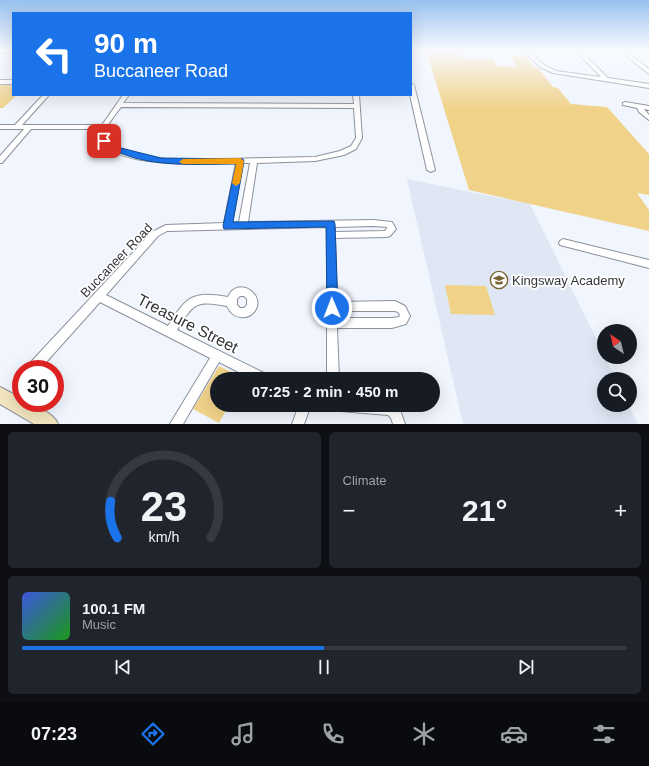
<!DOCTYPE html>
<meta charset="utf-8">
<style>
body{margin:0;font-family:Helvetica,sans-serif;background:#20242c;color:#f1f3f6;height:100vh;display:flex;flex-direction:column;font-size:15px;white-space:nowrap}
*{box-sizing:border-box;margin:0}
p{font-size:13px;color:#9ea1a6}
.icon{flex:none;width:22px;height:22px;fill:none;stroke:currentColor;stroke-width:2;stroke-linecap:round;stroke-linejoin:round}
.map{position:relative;height:424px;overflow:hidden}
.sheet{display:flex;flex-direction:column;gap:8px;padding:8px;background:#0d0f14;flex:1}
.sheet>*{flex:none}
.top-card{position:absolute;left:12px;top:12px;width:400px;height:84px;border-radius:0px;box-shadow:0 4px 16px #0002;background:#1a73e8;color:#fff;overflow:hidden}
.needle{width:26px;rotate:325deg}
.fabs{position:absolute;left:597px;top:324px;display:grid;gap:8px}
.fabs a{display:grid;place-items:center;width:40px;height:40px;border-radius:50%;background:#171b24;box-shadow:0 4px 16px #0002;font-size:20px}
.speed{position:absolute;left:12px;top:360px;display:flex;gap:8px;font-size:20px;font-weight:700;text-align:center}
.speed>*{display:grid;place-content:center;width:52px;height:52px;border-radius:50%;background:#171b24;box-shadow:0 4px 16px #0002;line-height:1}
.speed .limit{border:6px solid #d22;background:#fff;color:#111}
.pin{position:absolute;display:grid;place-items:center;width:34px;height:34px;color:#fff;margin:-17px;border-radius:8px;box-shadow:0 2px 6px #0006}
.me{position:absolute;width:44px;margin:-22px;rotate:359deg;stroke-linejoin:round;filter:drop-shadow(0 0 3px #0008)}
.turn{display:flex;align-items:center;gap:14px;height:84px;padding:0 16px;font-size:18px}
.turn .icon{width:52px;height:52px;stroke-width:2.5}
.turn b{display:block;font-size:28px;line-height:34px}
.big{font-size:30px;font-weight:800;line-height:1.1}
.sheet .tile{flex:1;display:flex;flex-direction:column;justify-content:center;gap:6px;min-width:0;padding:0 14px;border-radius:6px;background:#20242c}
.sheet .dial{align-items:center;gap:0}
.dial svg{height:104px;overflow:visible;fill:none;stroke:#363941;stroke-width:7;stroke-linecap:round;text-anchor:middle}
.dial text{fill:#f1f3f6;stroke:none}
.song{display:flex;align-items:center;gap:12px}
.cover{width:48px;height:48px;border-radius:6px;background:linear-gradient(135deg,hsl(230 70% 55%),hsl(120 70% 35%))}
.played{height:4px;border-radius:2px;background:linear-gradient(90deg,#1a73e8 50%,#363941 50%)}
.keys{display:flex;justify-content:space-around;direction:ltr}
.heat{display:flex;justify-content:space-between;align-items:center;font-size:22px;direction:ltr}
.sheet .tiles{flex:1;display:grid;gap:8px;grid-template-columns:1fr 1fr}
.tile:last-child{grid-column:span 2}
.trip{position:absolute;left:210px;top:372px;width:230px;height:40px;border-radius:20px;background:#171b24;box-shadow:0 4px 16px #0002;font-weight:800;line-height:40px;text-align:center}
.tab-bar{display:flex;height:64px;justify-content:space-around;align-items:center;background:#090b0e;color:#9ea1a6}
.tab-bar .icon{width:28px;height:28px}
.tab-bar .current{color:#1a73e8}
.tab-bar b{font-size:18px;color:#f1f3f6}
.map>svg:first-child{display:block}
.built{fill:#dfe7f4}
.green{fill:#f0d289}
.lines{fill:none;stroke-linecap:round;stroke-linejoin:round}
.street-casing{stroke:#8c919b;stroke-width:2}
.secondary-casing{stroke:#8c919b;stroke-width:2}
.street{fill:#fff;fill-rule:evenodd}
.secondary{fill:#f2e5bf;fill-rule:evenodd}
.route{fill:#1a73e8;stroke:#114b97}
.slow{fill:#f59e0b}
.labels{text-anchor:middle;stroke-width:3.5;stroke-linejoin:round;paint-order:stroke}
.street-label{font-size:13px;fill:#333539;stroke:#fff}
.poi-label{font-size:13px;fill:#333539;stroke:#fff;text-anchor:start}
.near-street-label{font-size:16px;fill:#333539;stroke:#fff}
</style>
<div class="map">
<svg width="649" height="424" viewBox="0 0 649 424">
<rect width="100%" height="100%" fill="#f0f5fe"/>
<path class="built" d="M 407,179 L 530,204 L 616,379 L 604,379 L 604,405 L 628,405 L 638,424 L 463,424 Z"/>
<path class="green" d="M 426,50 L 458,50 L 461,58 L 493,59 L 497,66 L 516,67 L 511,56 L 525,55 L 534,67 L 539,69 L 553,87 L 558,88 L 571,104 L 607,107 L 649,154 L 649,195 L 637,193 L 649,210 L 649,231 L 469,190 Z
M 0,84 L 13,84 L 13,95 L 17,95 L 3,108 L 0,108 Z
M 445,285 L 486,286 L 495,315 L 451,314 Z
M 219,366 L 244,378 L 217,379 L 217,405 L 229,405 L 219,423 L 193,409 Z"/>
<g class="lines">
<defs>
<path id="street" d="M 0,50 L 13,50 L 13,52 L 0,54 Z
M 523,50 L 528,50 L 544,65 L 556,71 L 601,77 L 575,50 L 580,50 L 608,78 L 649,84 L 649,88 L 553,73 L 540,67 Z
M 619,50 L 624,50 L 649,69 L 649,74 Z
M 0,80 L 13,80 L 13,84 L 0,84 Z
M 411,83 L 414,85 L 435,170 L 431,172 L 427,170 L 410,95 Z
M 43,95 L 49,95 L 22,125 L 102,125 L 123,95 L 129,95 L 123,103 L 354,104 L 353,95 L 359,95 L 362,138 L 356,149 L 344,155 L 315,161 L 257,163 L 248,222 L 373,220 L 392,222 L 396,229 L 390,236 L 387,237 L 335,238 L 337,302 L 395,301 L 405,306 L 410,316 L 406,324 L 392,328 L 337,328 L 339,379 L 327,379 L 327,227 L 167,231 L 158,236 L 106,295 L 168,326 C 187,296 192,291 228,297 C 238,274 269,297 253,313 C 250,316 245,318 241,317 C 234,317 230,312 227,306 C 195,300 194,303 177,330 L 268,375 L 270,379 L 252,379 L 219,362 L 183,424 L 170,424 L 210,358 L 100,302 L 40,369 L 29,369 L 29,367 L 30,363 L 152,232 L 166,225 L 224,223 L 236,163 C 209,164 110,169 100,138 C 99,136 100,132 100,129 L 31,129 L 2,163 L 0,163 L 0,156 L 24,129 L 0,129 L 0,125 L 15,125 ZM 121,107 L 354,108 L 356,138 L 351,146 L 340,151 L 315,157 L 178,160 C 164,159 99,154 106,130 C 108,123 116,114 121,107 ZM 243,163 L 250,163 L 239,222 L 232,223 ZM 373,226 L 387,227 L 387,228 L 385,231 L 335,232 L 335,227 ZM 240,296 L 244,296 L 247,299 L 247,305 L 244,308 L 240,308 L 237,305 L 237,299 ZM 337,311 L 395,311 L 398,312 L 400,315 L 399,317 L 392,318 L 337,318 Z
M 625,102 L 649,106 L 649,110 L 644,109 L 649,115 L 649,120 L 639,112 L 637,108 L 623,105 L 623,103 Z
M 563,239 L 649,260 L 649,268 L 560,245 L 559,243 L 560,241 Z
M 299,405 L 311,405 L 304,424 L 292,424 Z
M 334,405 L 394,405 L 400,410 L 405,424 L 393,424 L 391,418 L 388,415 L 340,411 L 336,409 Z"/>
<path id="secondary" d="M 0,387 L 21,398 L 21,403 C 32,403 54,413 58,424 L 34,424 L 0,404 Z"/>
</defs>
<use href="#street" class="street-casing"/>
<use href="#secondary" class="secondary-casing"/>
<use href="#street" class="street"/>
<use href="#secondary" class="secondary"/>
</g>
<linearGradient id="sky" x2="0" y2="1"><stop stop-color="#97c1ef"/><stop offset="0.46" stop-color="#f8faff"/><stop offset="1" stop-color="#f8faff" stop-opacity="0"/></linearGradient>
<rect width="649" height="109" fill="url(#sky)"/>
<path class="route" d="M 101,139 L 106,139 L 121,148 L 161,158 L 243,159 L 244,161 L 233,222 L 334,221 L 335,224 L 338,308 L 336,311 L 332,313 L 328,311 L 327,308 L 326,227 L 224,229 L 223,226 L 236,164 C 189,164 141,169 101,143 Z"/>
<path class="slow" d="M 240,158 L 244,161 L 240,183 L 236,186 L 232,183 L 236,164 L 183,164 L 179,162 L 183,159 Z"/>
<defs>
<symbol id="school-ring" viewBox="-11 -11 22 22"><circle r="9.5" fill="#fff" stroke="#776332" stroke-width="1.5"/><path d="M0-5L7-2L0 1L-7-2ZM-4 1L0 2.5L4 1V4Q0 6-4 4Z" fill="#776332"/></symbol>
</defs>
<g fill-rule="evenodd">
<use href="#school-ring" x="489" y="270" width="20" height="20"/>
</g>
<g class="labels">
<g class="street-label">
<text transform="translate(116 260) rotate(-46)" y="5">Buccaneer Road</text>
</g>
<g class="poi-label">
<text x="512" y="285">Kingsway Academy</text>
</g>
<g class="near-street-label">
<text transform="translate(188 323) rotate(27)" y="6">Treasure Street</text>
</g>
</g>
</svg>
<div class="fabs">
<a><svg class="needle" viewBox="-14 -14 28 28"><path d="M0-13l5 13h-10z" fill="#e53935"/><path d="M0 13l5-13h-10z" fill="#9ea1a6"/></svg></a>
<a><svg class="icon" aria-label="search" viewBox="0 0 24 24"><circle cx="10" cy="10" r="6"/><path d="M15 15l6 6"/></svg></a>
</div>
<div class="speed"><div class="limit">30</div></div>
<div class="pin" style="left:104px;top:141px;background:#d93025"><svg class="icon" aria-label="arrive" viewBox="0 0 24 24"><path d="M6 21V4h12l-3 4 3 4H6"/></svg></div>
<svg class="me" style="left:332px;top:308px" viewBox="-20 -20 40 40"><circle r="17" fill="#1a73e8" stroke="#fff" stroke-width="3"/><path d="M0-11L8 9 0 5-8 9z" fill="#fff"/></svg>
<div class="trip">07:25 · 2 min · 450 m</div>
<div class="top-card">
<div class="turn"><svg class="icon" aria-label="left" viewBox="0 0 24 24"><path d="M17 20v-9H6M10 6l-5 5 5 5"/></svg><div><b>90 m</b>Buccaneer Road</div></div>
</div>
</div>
<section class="sheet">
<div class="tiles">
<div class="tile dial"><svg viewBox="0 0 100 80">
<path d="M14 69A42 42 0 1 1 86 69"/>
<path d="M14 69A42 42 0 0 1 9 41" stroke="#1a73e8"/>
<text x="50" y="56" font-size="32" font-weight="700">23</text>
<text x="50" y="72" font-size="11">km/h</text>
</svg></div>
<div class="tile"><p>Climate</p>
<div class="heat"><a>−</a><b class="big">21°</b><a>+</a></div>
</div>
<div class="tile">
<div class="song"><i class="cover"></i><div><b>100.1 FM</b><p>Music</p></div></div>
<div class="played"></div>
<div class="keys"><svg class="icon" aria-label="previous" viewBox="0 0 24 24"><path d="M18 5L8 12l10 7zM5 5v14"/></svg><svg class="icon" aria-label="pause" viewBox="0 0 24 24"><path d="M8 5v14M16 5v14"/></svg><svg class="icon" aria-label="next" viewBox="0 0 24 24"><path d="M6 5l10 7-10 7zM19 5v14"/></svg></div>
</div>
</div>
</section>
<nav class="tab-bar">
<b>07:23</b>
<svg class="icon current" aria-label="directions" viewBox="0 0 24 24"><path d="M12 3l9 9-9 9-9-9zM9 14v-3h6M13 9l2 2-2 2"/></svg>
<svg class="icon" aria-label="music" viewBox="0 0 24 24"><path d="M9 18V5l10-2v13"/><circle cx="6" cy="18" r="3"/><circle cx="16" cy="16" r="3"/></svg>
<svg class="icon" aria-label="phone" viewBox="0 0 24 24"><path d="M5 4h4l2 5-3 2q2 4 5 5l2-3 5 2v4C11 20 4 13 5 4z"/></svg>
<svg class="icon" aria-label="climate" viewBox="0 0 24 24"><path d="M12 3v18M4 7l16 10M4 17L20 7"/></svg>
<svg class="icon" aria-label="car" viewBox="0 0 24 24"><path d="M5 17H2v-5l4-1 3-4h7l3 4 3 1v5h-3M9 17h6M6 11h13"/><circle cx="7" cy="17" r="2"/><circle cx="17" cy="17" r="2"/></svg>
<svg class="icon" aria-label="filters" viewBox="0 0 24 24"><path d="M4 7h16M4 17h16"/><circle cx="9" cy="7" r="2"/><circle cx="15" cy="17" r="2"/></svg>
</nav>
